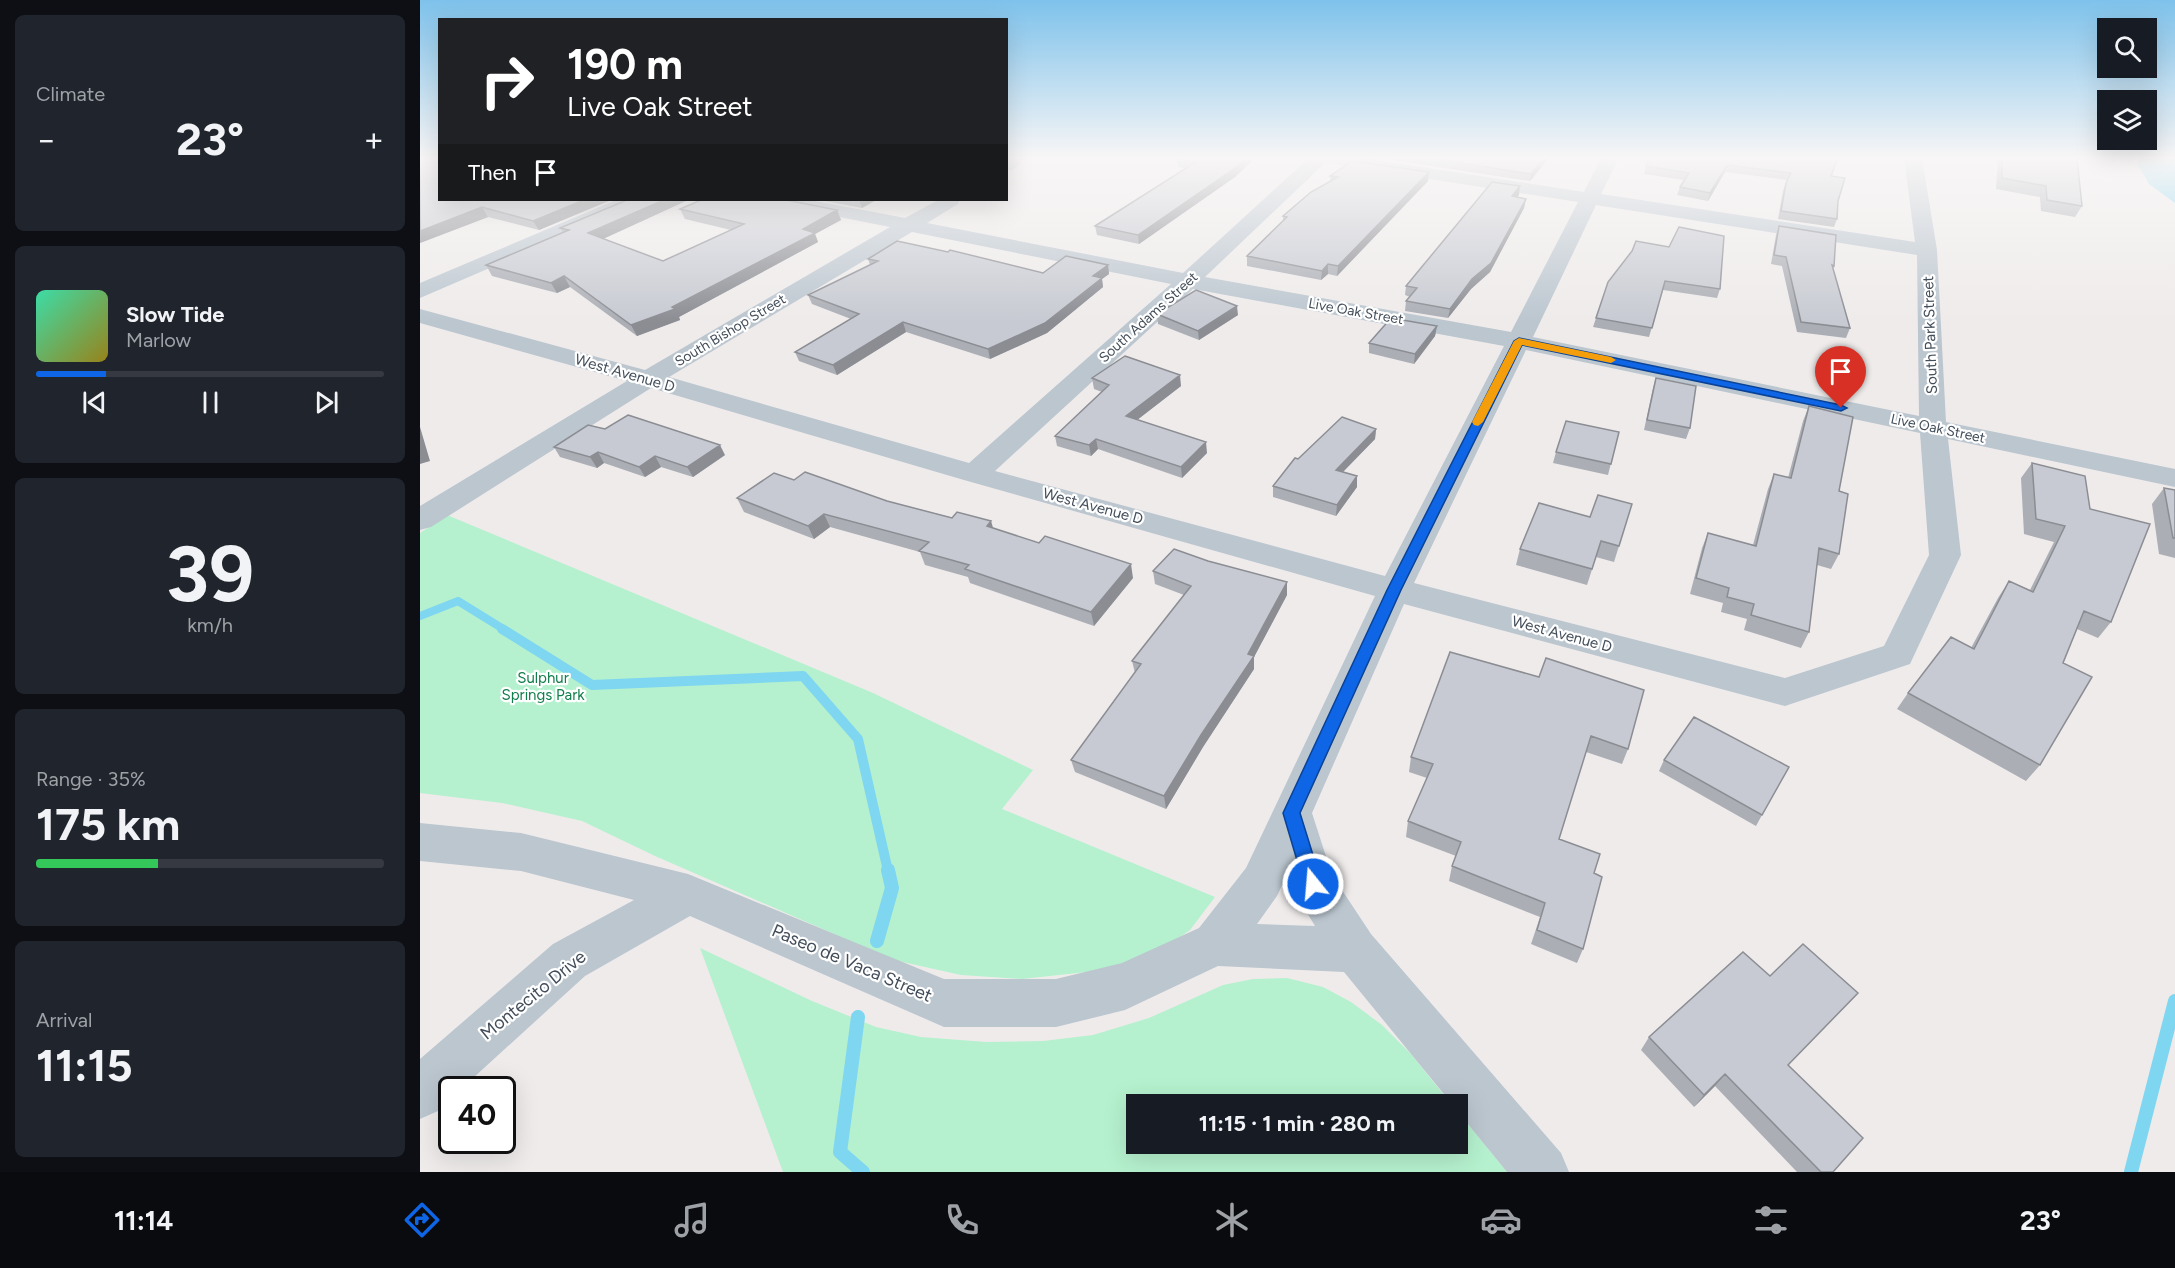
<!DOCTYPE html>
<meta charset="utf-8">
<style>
body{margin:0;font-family:Figtree,sans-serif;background:#20242c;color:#f1f3f6;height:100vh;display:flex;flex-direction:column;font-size:22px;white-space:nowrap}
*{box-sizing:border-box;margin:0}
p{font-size:20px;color:#9ea1a6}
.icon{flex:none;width:33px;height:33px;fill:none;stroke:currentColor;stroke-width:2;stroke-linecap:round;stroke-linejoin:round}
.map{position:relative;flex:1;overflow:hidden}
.drawer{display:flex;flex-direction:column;gap:15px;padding:15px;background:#0d0f14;width:420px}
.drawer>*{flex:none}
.top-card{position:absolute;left:18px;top:18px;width:570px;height:183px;border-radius:0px;box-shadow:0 6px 24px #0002;background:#202124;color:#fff;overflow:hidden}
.controls{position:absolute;left:1677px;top:18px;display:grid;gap:12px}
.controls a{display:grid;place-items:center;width:60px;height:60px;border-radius:0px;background:#171b24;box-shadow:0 6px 24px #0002;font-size:30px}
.speed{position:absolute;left:18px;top:1076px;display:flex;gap:12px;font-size:30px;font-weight:700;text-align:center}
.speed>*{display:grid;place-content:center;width:78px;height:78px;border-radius:50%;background:#171b24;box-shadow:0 6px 24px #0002;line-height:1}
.speed .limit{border:3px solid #111;border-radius:9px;background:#fff;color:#111}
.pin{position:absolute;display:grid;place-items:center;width:51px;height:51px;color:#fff;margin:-62px -26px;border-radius:50% 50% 50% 0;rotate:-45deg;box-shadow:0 0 6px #0007}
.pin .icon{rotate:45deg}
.me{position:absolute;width:66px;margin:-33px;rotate:343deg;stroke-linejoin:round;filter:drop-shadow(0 0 4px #0008)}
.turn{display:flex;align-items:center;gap:21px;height:126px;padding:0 30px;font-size:27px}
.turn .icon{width:78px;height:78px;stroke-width:2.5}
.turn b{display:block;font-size:42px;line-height:51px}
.then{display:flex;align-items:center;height:57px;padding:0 30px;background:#0003;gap:12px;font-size:22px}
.big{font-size:45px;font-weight:700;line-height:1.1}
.drawer .card{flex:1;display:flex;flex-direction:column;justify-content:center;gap:9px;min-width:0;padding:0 21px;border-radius:9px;background:#20242c}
.drawer .dial{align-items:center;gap:0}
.dial b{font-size:78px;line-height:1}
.song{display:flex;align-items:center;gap:18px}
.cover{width:72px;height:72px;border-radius:9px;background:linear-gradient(135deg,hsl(160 70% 55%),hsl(50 70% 35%))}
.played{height:6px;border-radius:3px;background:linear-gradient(90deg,#0e66e6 20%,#363941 20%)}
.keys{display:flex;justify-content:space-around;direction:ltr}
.heat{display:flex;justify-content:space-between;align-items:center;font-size:33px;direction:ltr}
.charge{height:9px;border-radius:4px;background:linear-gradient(90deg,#34c759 35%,#363941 0)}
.trip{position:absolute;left:706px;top:1094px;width:342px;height:60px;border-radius:0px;background:#171b24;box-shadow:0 6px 24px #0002;font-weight:700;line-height:60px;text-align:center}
.tabs{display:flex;height:96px;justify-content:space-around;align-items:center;background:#090b0e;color:#9ea1a6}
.tabs .icon{width:42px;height:42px}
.tabs .on{color:#0e66e6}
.tabs b{font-size:27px;color:#f1f3f6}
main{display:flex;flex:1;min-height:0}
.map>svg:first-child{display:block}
.green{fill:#b5f1ce}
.water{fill:#7fd6f0}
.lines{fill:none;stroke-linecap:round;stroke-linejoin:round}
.stream-far2{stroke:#7fd6f0;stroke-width:8}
.stream-far1{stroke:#7fd6f0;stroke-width:10}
.stream{stroke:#7fd6f0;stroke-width:14}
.minor{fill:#bbc6cf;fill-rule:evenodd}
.wall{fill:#abaeb5}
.shaded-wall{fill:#8b8d93}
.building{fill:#c7cad2;stroke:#8b8d93;stroke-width:1.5}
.route{fill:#0e66e6;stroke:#094296;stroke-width:1.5}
.slow{fill:#f59e0b}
.labels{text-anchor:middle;stroke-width:4.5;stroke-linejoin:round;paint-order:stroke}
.far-street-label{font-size:14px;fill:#434e5a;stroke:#fff}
.street-label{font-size:15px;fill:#434e5a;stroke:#fff}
.park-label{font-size:15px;fill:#117e4b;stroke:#fff}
.near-street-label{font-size:18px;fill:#434e5a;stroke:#fff}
</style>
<main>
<section class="drawer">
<div class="card"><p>Climate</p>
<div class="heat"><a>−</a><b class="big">23°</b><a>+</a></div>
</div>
<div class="card">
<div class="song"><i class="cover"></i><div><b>Slow Tide</b><p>Marlow</p></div></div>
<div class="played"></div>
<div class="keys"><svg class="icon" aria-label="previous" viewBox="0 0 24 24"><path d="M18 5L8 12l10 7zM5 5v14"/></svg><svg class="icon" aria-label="pause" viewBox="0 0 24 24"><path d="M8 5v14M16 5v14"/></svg><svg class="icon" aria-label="next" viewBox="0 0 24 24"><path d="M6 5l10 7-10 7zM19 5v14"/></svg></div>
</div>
<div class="card dial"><b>39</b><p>km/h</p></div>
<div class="card"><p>Range · 35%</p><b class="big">175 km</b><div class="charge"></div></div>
<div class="card"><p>Arrival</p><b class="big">11:15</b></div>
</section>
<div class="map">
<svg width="1755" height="1172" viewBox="0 0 1755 1172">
<rect width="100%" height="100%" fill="#efebeb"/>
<path class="green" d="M 27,515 L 453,693 L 613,770 L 582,809 L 795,897 L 770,930 L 746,947 L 713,961 L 667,972 L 602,979 L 541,975 L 478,961 L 437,944 L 235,856 L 162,821 L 82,803 L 0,793 L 0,533 Z
M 280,948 L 392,1001 L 456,1027 L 501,1037 L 566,1042 L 623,1041 L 673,1035 L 729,1018 L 803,985 L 833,979 L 867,978 L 903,987 L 931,1002 L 962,1025 L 991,1054 L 1031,1104 L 717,1104 L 717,1143 L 1038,1143 L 1038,1112 L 1087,1172 L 363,1172 Z"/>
<path class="water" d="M 1721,158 L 1755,158 L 1755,203 L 1729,184 L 1718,165 Z"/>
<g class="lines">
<path class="stream-far2" d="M 0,616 L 38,601 L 85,630"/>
<path class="stream-far1" d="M 82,629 L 172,685 L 383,676 L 438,739 L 468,871"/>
<path class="stream" d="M 457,941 L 472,888 L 468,870
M 438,1017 L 420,1152 L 443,1172
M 1711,1172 L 1755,1001"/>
<path class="minor" d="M 586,158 L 608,158 L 592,170 L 586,171 Z
M 889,158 L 943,158 L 1164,192 L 1181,158 L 1199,158 L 1181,194 L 1495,242 L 1484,158 L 1502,158 L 1517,250 L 1526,422 L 1755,469 L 1755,487 L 1528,439 L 1541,555 L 1490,664 L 1365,706 L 984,604 L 892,813 L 912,875 L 951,934 L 1141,1153 L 1149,1172 L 1087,1172 L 1038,1112 L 1038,1104 L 1032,1104 L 924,972 L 798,966 L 705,1010 L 636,1027 L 524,1027 L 270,916 L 165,976 L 41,1089 L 32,1089 L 32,1098 L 18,1111 L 0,1119 L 0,1059 L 133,944 L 214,900 L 101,871 L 0,861 L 0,823 L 101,833 L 268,874 L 524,979 L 636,979 L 702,963 L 779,928 L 826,868 L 955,596 L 544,480 L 231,388 L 11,527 L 0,530 L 0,506 L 207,381 L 0,323 L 0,309 L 225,370 L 470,227 L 363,206 L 356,204 L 354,200 L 390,200 L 485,218 L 518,200 L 540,200 L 538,204 L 507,223 L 763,273 ZM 905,163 L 907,163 L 1158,202 L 1091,332 L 785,277 ZM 1176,205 L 1497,255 L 1499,416 L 1113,337 ZM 492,232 L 751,284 L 549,463 L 249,377 ZM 773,289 L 1084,346 L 965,576 L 575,471 ZM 1106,350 L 1500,433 L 1509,555 L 1464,646 L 1365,678 L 994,583 ZM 868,872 L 878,898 L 895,926 L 837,924 L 857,896 Z
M 196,200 L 221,200 L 218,204 L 0,298 L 0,283 Z"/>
</g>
<path class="wall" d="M 0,158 L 191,200 L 119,230 L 68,217 L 0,243 Z
M 670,158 L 693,158 L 687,161 Z
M 750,158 L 835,158 L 815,177 L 719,244 L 677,235 L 675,226 L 765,168 L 758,167 L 757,160 Z
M 959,158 L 1129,158 L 1110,181 Z
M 1418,158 L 1411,176 L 1418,201 L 1417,219 L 1414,227 L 1358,219 L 1363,191 L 1367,180 L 1305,172 L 1288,201 L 1257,195 L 1260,187 L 1264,180 L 1224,174 L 1226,166 Z
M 1578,158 L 1657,158 L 1662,206 L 1655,217 L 1621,211 L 1620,197 L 1576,189 Z
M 910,176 L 1008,181 L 917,276 L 908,274 L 901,280 L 827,266 L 827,256 L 863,222 L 863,216 L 910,182 Z
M 1099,195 L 1097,197 L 1106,199 L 1104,208 L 1070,272 L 1051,289 L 1028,318 L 985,311 L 986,301 L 990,297 L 985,295 L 986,286 Z
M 207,200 L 268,200 L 183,239 L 243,261 L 311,230 L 265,219 L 260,209 L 417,210 L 421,220 L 395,234 L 398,242 L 259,317 L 260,320 L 217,336 L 150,287 L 137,293 L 72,276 L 66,265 L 143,233 L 140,228 Z
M 399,200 L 456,200 L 442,208 Z
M 1359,226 L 1414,266 L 1413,269 L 1430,328 L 1426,338 L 1377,332 L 1362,266 L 1351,264 L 1356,235 Z
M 1212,251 L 1300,289 L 1297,298 L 1243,290 L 1229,337 L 1173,327 L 1176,318 Z
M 448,259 L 623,273 L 688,265 L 689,274 L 682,279 L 683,287 L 627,333 L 570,359 L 486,332 L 417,375 L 379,361 L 375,352 L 431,319 L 392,304 L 388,295 L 450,265 Z
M 737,314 L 818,315 L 779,340 L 738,324 Z
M 1017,326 L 1015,336 L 994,364 L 949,353 L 949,343 Z
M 672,378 L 761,386 L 717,420 L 787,453 L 762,478 L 678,449 L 671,456 L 637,446 L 635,436 L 682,392 L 674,389 Z
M 1236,378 L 1270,428 L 1266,439 L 1224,430 L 1233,388 Z
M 1389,406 L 1419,491 L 1419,554 L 1411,569 L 1397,565 L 1389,632 L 1381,648 L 1324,630 L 1327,619 L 1301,612 L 1303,603 L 1270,594 L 1282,548 L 1288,533 L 1333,545 L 1348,489 L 1354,474 L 1368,478 L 1383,421 Z
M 185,429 L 305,455 L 273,477 L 241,467 L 225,477 L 184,463 L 177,468 L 140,457 L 134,447 Z
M 956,429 L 955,439 L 923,472 L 937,487 L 916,516 L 853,497 L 853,486 L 878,459 Z
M 1199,432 L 1188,475 L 1133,463 L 1136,452 Z
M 1612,463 L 1670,509 L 1691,622 L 1678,638 L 1657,629 L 1643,663 L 1620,765 L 1606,781 L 1477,709 L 1488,693 L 1551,648 L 1578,598 L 1589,581 L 1610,590 L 1634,542 L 1604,534 L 1601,478 Z
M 374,480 L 467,501 L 573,528 L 713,578 L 674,626 L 550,583 L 548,577 L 505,565 L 500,552 L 410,527 L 394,539 L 324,512 L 317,498 Z
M 1744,488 L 1755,490 L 1755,558 L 1739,554 L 1732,504 Z
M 1170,517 L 1199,546 L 1194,562 L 1176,557 L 1167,585 L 1096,565 L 1100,549 Z
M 733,571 L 867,595 L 834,657 L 834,669 L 783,747 L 746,809 L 655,772 L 651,760 L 715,673 L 712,661 L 764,595 L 735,584 Z
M 1030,652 L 1208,749 L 1202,764 L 1166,752 L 1139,839 L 1174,873 L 1163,949 L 1157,963 L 1111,944 L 1120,917 L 1029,881 L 1032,866 L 1036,856 L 986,837 L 988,821 L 1007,778 L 989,772 L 991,757 Z
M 1244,760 L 1342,815 L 1336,826 L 1239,771 Z
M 1229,1037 L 1368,1065 L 1413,1172 L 1377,1172 L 1295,1086 L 1274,1107 L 1221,1050 Z"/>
<path class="shaded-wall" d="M 826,158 L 835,158 L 815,177 L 719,244 L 718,235 Z
M 1124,158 L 1129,158 L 1110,181 L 1111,174 Z
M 1307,165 L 1305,172 L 1288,201 L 1290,193 Z
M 1009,172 L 1008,181 L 917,276 L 918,266 Z
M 1100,186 L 1099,195 L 1091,205 L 1092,196 Z
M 1106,199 L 1104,208 L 1070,272 L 1051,289 L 1028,318 L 1030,309 Z
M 164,200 L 191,200 L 119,230 L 113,221 Z
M 244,200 L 268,200 L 174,243 L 168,233 Z
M 439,200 L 456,200 L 442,208 Z
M 62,207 L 68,217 L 0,243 L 0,231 Z
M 417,210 L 421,220 L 395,234 L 398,242 L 259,317 L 260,320 L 217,336 L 211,325 L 252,307 L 383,229 Z
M 908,264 L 908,274 L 901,280 L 902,271 Z
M 688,265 L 689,274 L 682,279 L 683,287 L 627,333 L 570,359 L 568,349 Z
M 144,276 L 150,287 L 137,293 L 131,283 Z
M 817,306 L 818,315 L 779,340 L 778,331 Z
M 483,322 L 486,332 L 417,375 L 413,365 Z
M 1017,326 L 1015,336 L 994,364 L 995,354 Z
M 760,375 L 761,386 L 708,427 L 706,416 Z
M 0,427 L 10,461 L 0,464 Z
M 956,429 L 955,439 L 915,480 L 916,470 Z
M 676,439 L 678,449 L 671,456 L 669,445 Z
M 786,442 L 787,453 L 762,478 L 761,467 Z
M 300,445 L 305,455 L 273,477 L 267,467 Z
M 178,452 L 184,463 L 177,468 L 170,457 Z
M 235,456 L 241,467 L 225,477 L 219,467 Z
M 937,476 L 937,487 L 916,516 L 917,505 Z
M 404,514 L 410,527 L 394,539 L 388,526 Z
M 571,521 L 575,534 L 567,526 Z
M 711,564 L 713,578 L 674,626 L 671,612 Z
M 867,582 L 867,595 L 834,657 L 834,669 L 783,747 L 746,809 L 744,796 L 828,654 Z
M 1305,1074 L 1295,1086 L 1274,1107 L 1284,1095 Z"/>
<path class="building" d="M 0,158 L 20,158 L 20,200 L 164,200 L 113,221 L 62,207 L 0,231 Z
M 758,158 L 826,158 L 815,168 L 718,235 L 675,226 L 776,162 L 757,159 Z
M 1009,158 L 1124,158 L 1111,174 Z
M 1229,158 L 1418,158 L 1411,176 L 1425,178 L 1418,201 L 1417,219 L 1361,211 L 1366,183 L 1371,173 L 1307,165 L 1290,193 L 1260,187 L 1269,173 L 1226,166 Z
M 1582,158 L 1657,158 L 1662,206 L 1627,200 L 1626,186 L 1582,178 Z
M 932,161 L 1009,172 L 918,266 L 908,264 L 902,271 L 827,256 L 867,217 L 863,216 L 891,192 L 918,177 L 910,176 Z
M 1072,182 L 1100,186 L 1092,196 L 1106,199 L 1071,263 L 1052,279 L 1030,309 L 986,301 L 997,288 L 986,286 Z
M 207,200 L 244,200 L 168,233 L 243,261 L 324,224 L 260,209 L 281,200 L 366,200 L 417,210 L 383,229 L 395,233 L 252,307 L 255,309 L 211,325 L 144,276 L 131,283 L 66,265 L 149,230 L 140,228 Z
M 1359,226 L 1416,235 L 1414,266 L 1412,265 L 1430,328 L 1381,322 L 1366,257 L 1354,255 Z
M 1259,227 L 1304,236 L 1300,289 L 1245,281 L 1232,328 L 1176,318 L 1188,282 L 1212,251 L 1216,241 L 1249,247 Z
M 477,241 L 528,252 L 530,250 L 623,273 L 646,256 L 688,265 L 673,276 L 682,278 L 625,323 L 568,349 L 483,322 L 413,365 L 375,352 L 439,314 L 388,295 L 458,261 L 448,259 Z
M 776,290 L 817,306 L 778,331 L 737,314 Z
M 971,318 L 1017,326 L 995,354 L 949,343 Z
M 705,356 L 760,375 L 706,416 L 786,442 L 761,467 L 676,439 L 669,445 L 635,436 L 689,385 L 672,378 Z
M 1236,378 L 1276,386 L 1270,428 L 1227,420 Z
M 1389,406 L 1433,417 L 1419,491 L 1428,494 L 1419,554 L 1399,548 L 1389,632 L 1331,615 L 1334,604 L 1307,597 L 1309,588 L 1276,578 L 1288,533 L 1336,546 L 1354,474 L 1371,478 Z
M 208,415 L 300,445 L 267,467 L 235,456 L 219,467 L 178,452 L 170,457 L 134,447 L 168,425 L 185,429 Z
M 922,417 L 956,429 L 916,470 L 937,476 L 917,505 L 853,486 L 875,458 L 878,459 Z
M 1146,421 L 1199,432 L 1191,464 L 1136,452 Z
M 1612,463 L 1665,476 L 1670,509 L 1730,524 L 1691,622 L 1664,611 L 1643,663 L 1672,677 L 1620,765 L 1488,693 L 1531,637 L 1554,649 L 1589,581 L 1613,592 L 1645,526 L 1616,519 Z
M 385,472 L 467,501 L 532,518 L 537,512 L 571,521 L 567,526 L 619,543 L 625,536 L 711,564 L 671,612 L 545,569 L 549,565 L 499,551 L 509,542 L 404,514 L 388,526 L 317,498 L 354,473 L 374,480 Z
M 1744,488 L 1755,490 L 1755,538 L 1753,538 Z
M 1178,495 L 1212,504 L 1199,546 L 1181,541 L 1172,569 L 1100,549 L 1119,503 L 1170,517 Z
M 754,549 L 788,561 L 867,582 L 828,654 L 834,656 L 781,735 L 744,796 L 651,760 L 721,664 L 712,661 L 771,586 L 733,571 Z
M 1030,652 L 1119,677 L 1126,658 L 1224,690 L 1208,749 L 1171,736 L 1139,839 L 1180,854 L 1174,873 L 1182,877 L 1163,949 L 1117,930 L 1125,903 L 1032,866 L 1041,842 L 988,821 L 1013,764 L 991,757 Z
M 1274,717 L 1369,767 L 1342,815 L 1244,760 Z
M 1383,944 L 1438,993 L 1368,1065 L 1443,1138 L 1413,1172 L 1401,1172 L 1305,1074 L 1284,1095 L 1229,1037 L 1323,952 L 1350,976 Z"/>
<linearGradient id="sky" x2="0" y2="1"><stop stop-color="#7ec2eb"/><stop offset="0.49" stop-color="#f8f6f6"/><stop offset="1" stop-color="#f8f6f6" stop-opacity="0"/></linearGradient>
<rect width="1755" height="322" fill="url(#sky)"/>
<path class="route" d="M 1099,338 L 1421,405 L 1427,408 L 1421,411 L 1102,345 L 981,590 L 880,813 L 902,884 L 900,890 L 893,892 L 887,890 L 884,884 L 863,813 L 967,590 L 1094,341 Z"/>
<path class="slow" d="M 1099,338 L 1191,357 L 1196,360 L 1191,363 L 1102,345 L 1063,422 L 1058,426 L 1054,425 L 1052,422 L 1094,341 Z"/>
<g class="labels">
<g class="far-street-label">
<text transform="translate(936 311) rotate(10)" y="5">Live Oak Street</text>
<text transform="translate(728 317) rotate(-42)" y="5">South Adams Street</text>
<text transform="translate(310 330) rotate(-31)" y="5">South Bishop Street</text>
<text transform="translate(1518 428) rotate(12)" y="5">Live Oak Street</text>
</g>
<g class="street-label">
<text transform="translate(1510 335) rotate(-92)" y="5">South Park Street</text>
<text transform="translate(205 373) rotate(16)" y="5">West Avenue D</text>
<text transform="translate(673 506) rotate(15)" y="5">West Avenue D</text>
<text transform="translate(1142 634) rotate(15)" y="5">West Avenue D</text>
</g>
<g class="park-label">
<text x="123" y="683">Sulphur<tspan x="123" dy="17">Springs Park</tspan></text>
</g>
<g class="near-street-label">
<text transform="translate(432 963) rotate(23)" y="6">Paseo de Vaca Street</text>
<text transform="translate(113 995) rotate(-39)" y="6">Montecito Drive</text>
</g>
</g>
</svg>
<div class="controls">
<a><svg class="icon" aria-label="search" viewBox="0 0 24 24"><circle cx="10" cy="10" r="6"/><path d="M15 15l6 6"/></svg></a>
<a><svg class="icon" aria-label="layers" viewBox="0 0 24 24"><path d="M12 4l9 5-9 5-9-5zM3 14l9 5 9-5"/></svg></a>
</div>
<div class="speed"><div class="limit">40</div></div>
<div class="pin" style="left:1421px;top:408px;background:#d93025"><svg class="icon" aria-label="arrive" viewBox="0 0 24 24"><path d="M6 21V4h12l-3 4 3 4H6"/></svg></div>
<svg class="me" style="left:893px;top:884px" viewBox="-20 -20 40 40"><circle r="17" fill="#0e66e6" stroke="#fff" stroke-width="3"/><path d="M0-11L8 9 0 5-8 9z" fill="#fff"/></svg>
<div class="trip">11:15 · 1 min · 280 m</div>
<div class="top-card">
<div class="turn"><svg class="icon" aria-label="right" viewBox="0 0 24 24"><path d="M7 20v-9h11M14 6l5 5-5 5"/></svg><div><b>190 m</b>Live Oak Street</div></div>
<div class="then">Then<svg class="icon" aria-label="arrive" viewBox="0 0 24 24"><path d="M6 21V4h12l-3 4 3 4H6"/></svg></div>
</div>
</div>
</main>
<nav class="tabs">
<b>11:14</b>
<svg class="icon on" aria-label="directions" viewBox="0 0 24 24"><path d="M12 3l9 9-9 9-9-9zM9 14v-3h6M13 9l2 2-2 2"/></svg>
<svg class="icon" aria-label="music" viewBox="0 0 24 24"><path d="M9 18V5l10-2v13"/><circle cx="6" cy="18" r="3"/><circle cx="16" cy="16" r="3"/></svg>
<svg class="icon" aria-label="phone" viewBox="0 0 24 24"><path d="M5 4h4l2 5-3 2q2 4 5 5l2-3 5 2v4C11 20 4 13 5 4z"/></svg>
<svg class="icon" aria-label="climate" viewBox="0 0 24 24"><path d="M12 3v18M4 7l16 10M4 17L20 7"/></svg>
<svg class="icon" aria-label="car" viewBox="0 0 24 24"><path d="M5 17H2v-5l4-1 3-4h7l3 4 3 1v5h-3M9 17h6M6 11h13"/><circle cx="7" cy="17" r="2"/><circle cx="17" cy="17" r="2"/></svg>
<svg class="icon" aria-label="filters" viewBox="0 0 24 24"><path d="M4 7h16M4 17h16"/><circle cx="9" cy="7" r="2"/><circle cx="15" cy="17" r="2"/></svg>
<b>23°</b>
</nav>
